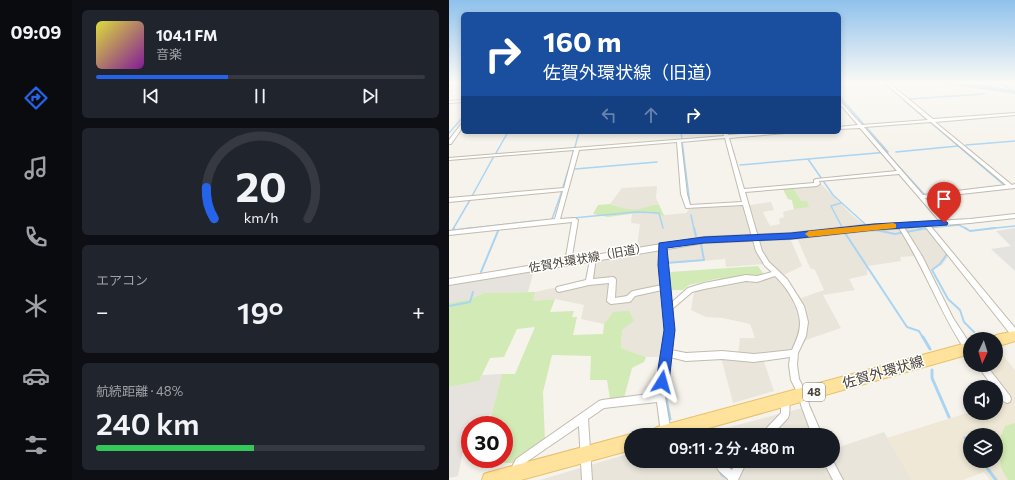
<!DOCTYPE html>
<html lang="ja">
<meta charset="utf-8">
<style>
body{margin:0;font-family:Commissioner,"Noto Sans JP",sans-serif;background:#20242c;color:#f1f3f6;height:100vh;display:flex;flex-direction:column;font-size:15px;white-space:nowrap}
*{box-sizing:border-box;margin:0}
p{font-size:13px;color:#9ea1a6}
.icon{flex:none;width:22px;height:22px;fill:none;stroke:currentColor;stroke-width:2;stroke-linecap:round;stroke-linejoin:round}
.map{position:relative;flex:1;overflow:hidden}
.side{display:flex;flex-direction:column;gap:10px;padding:10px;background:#0d0f14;width:377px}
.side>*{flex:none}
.banner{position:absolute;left:12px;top:12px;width:380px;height:122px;border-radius:6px;box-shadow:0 2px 6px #0003;background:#1a4fa0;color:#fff;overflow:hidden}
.needle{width:26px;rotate:184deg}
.buttons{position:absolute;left:514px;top:332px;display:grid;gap:8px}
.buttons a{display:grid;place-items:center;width:40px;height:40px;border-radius:50%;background:#171b24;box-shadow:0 2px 6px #0003;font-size:20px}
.speed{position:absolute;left:12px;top:416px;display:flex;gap:8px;font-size:20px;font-weight:700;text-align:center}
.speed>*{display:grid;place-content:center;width:52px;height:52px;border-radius:50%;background:#171b24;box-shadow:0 2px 6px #0003;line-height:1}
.speed .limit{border:6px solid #d22;background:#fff;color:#111}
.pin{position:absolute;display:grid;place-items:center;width:34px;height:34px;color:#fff;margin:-41px -17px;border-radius:50% 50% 50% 0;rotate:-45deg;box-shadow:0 0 4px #0007}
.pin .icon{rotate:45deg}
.me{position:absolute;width:44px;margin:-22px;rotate:8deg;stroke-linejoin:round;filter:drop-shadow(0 0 3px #0008)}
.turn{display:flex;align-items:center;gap:14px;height:84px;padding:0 16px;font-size:18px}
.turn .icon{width:52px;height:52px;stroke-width:2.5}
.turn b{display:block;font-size:28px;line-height:34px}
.lanes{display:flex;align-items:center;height:38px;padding:0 16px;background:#0003;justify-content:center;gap:20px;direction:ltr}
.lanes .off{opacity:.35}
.big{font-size:30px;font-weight:600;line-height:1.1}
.side .card{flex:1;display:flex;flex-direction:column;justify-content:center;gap:6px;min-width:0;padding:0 14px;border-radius:6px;background:#20242c}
.side .dial{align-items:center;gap:0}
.dial svg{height:104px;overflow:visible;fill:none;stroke:#363941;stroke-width:7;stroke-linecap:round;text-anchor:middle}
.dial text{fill:#f1f3f6;stroke:none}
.song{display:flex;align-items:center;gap:12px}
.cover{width:48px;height:48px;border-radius:6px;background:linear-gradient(135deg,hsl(60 70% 55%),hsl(290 70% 35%))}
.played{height:4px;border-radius:2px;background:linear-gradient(90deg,#2563eb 40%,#363941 40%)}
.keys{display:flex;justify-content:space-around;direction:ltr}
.heat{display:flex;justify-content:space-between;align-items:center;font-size:22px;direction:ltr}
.charge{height:6px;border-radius:3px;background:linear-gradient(90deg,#34c759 48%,#363941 0)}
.trip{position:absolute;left:175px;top:428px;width:216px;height:40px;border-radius:20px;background:#171b24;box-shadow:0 2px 6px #0003;font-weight:600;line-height:40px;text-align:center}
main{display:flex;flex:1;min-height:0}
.tabs{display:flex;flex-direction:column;width:72px;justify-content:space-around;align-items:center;background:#090b0e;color:#9ea1a6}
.tabs .icon{width:28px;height:28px}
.tabs .active{color:#2563eb}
.tabs b{font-size:18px;color:#f1f3f6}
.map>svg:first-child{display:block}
.residential{fill:#eae5da}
.industrial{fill:#e6e2dd}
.education{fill:#efe8d6;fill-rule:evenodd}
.green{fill:#d2eab5}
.parking{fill:#e5e3e0}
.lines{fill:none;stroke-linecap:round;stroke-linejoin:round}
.stream-far2{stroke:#a9d4f2;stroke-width:1.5}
.stream-far1{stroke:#a9d4f2;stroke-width:2}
.stream{stroke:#a9d4f2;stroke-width:3}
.river{fill:#a9d4f2;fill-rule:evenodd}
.minor-casing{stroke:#c2bbae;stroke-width:2}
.tertiary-casing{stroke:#c2bbae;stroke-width:2}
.secondary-casing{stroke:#d6c79b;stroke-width:1}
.primary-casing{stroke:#e6c16a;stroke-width:2}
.minor{fill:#fff;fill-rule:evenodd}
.tertiary{fill:#fff;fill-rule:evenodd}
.secondary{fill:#fff3cd;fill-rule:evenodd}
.primary{fill:#ffe39c;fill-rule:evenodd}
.route{fill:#2563eb;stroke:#184099}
.slow{fill:#f59e0b}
.labels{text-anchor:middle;stroke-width:3;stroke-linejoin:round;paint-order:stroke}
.shield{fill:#fff;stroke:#817c74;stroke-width:1}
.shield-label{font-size:11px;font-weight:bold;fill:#4b4439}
.street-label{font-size:12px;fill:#4b4439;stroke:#fff}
.near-street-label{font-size:14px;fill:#4b4439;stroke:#fff}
</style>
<main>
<nav class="tabs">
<b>09:09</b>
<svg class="icon active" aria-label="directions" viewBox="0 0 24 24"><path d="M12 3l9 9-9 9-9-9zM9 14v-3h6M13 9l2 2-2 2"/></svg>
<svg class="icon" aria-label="music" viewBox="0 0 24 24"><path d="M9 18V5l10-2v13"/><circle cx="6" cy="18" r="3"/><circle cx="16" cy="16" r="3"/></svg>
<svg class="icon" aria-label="phone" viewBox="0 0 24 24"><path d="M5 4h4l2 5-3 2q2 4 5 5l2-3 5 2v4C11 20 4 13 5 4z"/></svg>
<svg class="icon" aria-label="climate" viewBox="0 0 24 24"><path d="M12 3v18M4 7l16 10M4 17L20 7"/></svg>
<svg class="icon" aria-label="car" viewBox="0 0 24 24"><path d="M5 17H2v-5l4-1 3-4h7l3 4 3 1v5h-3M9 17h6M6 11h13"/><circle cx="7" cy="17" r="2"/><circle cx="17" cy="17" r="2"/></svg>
<svg class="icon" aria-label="filters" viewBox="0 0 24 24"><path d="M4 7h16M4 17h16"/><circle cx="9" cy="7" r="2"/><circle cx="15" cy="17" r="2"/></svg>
</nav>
<section class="side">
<div class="card">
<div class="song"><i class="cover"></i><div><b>104.1 FM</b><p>音楽</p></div></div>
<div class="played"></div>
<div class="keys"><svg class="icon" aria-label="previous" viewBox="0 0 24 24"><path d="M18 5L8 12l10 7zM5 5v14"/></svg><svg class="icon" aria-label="pause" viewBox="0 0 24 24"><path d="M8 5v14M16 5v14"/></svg><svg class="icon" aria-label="next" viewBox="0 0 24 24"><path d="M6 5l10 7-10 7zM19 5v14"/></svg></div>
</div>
<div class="card dial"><svg viewBox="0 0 100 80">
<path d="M14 69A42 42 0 1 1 86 69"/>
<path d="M14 69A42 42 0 0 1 8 45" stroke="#2563eb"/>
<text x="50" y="56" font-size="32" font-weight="700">20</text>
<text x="50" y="72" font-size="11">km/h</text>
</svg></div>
<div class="card"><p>エアコン</p>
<div class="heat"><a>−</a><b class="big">19°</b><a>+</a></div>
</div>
<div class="card"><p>航続距離 · 48%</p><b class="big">240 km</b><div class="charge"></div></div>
</section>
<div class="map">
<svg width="566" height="480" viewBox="0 0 566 480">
<rect width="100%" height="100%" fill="#f6f3ec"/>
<path class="residential" d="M 372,184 L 405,217 L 416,225 L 342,234 L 261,238 L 194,247 L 188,246 L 191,224 L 182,223 L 183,214 L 176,209 L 161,204 L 173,188 L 208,186 L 207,198 L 215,215 L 237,213 L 243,205 L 294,201 L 301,205 L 322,202 L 325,210 L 314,212 L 321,226 L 331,224 L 330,219 L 335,217 L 334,212 L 345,209 L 343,200 L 339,199 L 334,189 Z
M 477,228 L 500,256 L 493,265 L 480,270 L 466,256 L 451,257 L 452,261 L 419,266 L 418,275 L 400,279 L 406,290 L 374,295 L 392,328 L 357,340 L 349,352 L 314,359 L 325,391 L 284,403 L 272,357 L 289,354 L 291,338 L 306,338 L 301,324 L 274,318 L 257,317 L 242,310 L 246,286 L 271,278 L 308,276 L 320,272 L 315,264 L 277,267 L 276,259 L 216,264 L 219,326 L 215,352 L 211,357 L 197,357 L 172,348 L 173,330 L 164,312 L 155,324 L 132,319 L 135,305 L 106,299 L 84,301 L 86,292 L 136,281 L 140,261 L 261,242 L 341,238 L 353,266 L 335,275 L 352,298 L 375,290 L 366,270 L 361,268 L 348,238 L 416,230 Z
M 361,406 L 372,435 L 250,435 Z
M 435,432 L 463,480 L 91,480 L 182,453 L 182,461 L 384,461 L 384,449 Z"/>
<path class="industrial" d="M 85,270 L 79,292 L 35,293 L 21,299 L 0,303 L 0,285 Z
M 53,374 L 43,414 L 19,427 L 9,476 L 0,478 L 0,387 L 30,381 L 33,375 Z"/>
<path class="education" d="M 552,353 L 566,370 L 566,480 L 541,480 L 535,472 L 514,480 L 463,480 L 438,438 L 521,412 L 547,413 L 547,405 L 555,402 L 547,392 L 547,387 L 544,387 L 528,365 L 547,365 L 547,354 ZM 521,435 L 547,435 L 547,461 L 521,461 Z"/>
<path class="green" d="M 344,188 L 352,201 L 358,201 L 360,207 L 345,209 L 343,200 L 339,199 L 334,189 Z
M 161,204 C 170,207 181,211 191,209 C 199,207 201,205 210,205 L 215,216 L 197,212 L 159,217 L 144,214 L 149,205 Z
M 309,266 L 314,273 L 308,276 L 275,281 L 271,278 L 240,285 L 234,290 L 220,290 L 218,278 L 221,276 L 221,272 Z
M 86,292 L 84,301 L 106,299 L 101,312 L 125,311 L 123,317 L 128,317 L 124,335 L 154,334 L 155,324 L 164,312 L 180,311 L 185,321 L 173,330 L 172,348 L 197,357 L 195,362 L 183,368 L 175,398 L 161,399 L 158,380 L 141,380 L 142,356 L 103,355 L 94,392 L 96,441 L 64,463 L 45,463 L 46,459 L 55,459 L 55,425 L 40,425 L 53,374 L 66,374 L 86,327 L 68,329 L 55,357 L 41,358 L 30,381 L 0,387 L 0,303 L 21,299 L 35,293 Z
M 566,423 L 566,480 L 559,480 L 552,468 L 549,443 L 556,426 Z"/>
<path class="parking" d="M 566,228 L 566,271 L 542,249 L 562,246 L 547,231 Z"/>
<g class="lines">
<path class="stream-far2" d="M 550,83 L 560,88
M 7,85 L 11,83
M 0,91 L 14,86
M 390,96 L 439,152 L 359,159 L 384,195 L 416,224
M 460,99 L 535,94
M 455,100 L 478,120
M 481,122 L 555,185
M 232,132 L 233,139
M 0,133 L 14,117
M 233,141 L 241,205
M 517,145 L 566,141
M 126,147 L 130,132
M 447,152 L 509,146
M 47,153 L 59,132
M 442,158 L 475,194
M 291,165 L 359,159
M 126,169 L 208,162
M 114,187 L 125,152
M 23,196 L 45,156
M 478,198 L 496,218
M 392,203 L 382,206 L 393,227
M 242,215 L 245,229
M 103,219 L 113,191
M 114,219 L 186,212 L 210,213 L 214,228
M 4,229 L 21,200
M 15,229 L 85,221
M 469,229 L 510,225 L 518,229
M 537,229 L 566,226"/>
<path class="stream-far1" d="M 245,228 L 247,236
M 516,228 L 521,231 L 546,228
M 478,229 L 486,239
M 4,230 L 5,228
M 427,230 L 446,234 L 479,228
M 0,231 L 23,228
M 396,233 L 458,327 L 470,331 L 474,338
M 498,254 L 491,264 L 483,270 L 499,299 L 511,310 L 515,322 L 525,332
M 217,263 L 255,260 L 252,244
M 210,264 L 213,284
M 32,272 L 49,231
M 0,306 L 21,302 L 24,292"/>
<path class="stream" d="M 474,337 L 481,349
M 483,370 L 483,378 L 500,417
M 216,393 L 221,419
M 516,438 L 521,446
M 533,461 L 547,480
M 271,471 L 273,475 L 282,480"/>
<path class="river" d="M 489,83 L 522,83 L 566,90 L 566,94 Z"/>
<defs>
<path id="minor" d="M 436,83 L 440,83 L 484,119 L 566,113 L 566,115 L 486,122 L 563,185 L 566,184 L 566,188 L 476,198 L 497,222 L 498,223 L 495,225 L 493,224 L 450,174 L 370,181 L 371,184 L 368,186 L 296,192 L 313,251 L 320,262 L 338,279 L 355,306 L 359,322 L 357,336 L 349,353 L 348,365 L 350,379 L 358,395 L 360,405 L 373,435 L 363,435 L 352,405 L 350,396 L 342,380 L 340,365 L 341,357 L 305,362 L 273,359 L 237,361 L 221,357 L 216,397 L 222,433 L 221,435 L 213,435 L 212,433 L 208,402 L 155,408 L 139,419 L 143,480 L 133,480 L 130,426 L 73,465 L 69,474 L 66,476 L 63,474 L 61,471 L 67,459 L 150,401 L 153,400 L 208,393 L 214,355 L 213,353 L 214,350 L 217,330 L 213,290 L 186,296 L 182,301 L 180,302 L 162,304 L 160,303 L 158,301 L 160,283 L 140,285 L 110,292 L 108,291 L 107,289 L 108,287 L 137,280 L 142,255 L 146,255 L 147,257 L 144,279 L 164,277 L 166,278 L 167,280 L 166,298 L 178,296 L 182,292 L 184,291 L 213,285 L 211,265 L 211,246 L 214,244 L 217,246 L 217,265 L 222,303 L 239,288 L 255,283 L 297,275 L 308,276 L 323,272 L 316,266 L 307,251 L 294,205 L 237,208 L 232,194 L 228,142 L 130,150 L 111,219 L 126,218 L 129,220 L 122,262 L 121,264 L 117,264 L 116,262 L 123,222 L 0,235 L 0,231 L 106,219 L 114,191 L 0,202 L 0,198 L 115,188 L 125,150 L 0,160 L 0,158 L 275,136 L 274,132 L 278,132 L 279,135 L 320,132 L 338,132 L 336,133 L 280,138 L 295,189 L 365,183 L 365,180 L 367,179 L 448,171 L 411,128 L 390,129 L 390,127 L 409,125 L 390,103 L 390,100 L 413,125 L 479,120 ZM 482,122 L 557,185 L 474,195 L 415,127 ZM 276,138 L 293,202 L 241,205 L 238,194 L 232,142 ZM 326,276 C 337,286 351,307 351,323 C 351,333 347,341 343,350 L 305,354 L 273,351 L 237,353 L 222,350 L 225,330 L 222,310 L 243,292 L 255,289 L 297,281 L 308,282 Z
M 14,100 L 14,102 L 0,103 L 0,101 Z
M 13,123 L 14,123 L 14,127 L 2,144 L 0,144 L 0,140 Z
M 477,222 L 479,223 L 566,328 L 566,337 L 563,336 L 475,225 L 474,224 L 475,223 Z
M 451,223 L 453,224 L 473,256 L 504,318 L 521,344 L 521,355 L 518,353 C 491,313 475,266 448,225 Z
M 528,365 L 537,365 L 561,396 L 562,399 L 561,402 L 558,403 C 552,401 547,393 547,387 L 544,387 Z
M 336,397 L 339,398 C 341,403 341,413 339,418 L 323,435 L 312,435 L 314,432 L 332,413 L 332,401 L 333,398 Z
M 249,419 L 252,421 L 260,435 L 250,435 L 244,424 L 246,421 Z
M 264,461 L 274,461 L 276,465 L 283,470 L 288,461 L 298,461 L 289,480 L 279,480 L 279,479 L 270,471 Z
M 374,461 L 384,461 L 394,480 L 384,480 Z"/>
<path id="tertiary" d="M 566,214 L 566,218 L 521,223 L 416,231 L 342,239 L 255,243 L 0,285 L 0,279 L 255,237 L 342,233 L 416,225 L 521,219 Z"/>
<path id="secondary" d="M 12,83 L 14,83 L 14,86 L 0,91 L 0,87 Z"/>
<path id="primary" d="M 566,331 L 566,341 L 547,347 L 547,339 L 542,339 L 547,335 Z
M 521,342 L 521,354 L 235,435 L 200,435 L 203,430 L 208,427 Z
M 182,434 L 184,435 L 182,435 L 182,450 L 72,480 L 33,480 L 35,474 L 41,472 Z"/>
</defs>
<use href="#minor" class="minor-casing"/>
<use href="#tertiary" class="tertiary-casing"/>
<use href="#secondary" class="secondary-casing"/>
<use href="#primary" class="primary-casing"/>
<use href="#minor" class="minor"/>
<use href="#tertiary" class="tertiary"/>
<use href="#secondary" class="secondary"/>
<use href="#primary" class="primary"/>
</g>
<linearGradient id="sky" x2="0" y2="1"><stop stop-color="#8fc1ec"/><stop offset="0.55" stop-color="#fbfaf6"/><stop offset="1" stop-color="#fbfaf6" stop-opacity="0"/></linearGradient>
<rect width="566" height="150" fill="url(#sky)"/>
<path class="route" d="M 495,220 L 499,223 L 498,225 L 425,230 L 342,239 L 255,243 L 218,248 L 226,330 L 220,382 L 218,386 L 213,388 L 209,386 L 207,382 L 215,330 L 209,265 L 210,243 L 255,237 L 342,233 L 425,224 Z"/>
<path class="slow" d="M 444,223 L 447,224 L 447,228 L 360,237 L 356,234 L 360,231 Z"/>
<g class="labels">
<rect class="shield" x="354" y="383" width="22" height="18" rx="3"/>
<g class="shield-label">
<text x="365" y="396">48</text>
</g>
<g class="street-label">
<text transform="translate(139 258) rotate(-10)" y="4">佐賀外環状線（旧道）</text>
</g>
<g class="near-street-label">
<text transform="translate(434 372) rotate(-16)" y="5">佐賀外環状線</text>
</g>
</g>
</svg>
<div class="buttons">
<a><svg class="needle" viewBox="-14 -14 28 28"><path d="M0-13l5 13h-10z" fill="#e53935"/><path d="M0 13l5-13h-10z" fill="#9ea1a6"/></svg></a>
<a><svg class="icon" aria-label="sound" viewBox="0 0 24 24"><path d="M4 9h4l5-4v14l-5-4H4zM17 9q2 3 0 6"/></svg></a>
<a><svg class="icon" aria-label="layers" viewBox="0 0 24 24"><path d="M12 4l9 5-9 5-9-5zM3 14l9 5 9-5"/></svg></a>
</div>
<div class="speed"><div class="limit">30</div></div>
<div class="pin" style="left:495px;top:223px;background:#d93025"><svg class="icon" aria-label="arrive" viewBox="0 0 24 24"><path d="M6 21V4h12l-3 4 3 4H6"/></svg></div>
<svg class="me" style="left:213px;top:382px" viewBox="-20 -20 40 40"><path d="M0-17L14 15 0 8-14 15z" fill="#2563eb" stroke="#fff" stroke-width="4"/></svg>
<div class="trip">09:11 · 2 分 · 480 m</div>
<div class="banner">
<div class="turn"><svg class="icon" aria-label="right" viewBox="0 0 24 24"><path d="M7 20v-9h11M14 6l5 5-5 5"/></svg><div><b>160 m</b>佐賀外環状線（旧道）</div></div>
<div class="lanes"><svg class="icon off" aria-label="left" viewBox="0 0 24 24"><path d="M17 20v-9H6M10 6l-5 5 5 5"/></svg><svg class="icon off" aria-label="ahead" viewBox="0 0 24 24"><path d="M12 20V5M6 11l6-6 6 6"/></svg><svg class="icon" aria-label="right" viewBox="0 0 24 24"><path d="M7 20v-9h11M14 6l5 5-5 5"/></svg></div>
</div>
</div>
</main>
